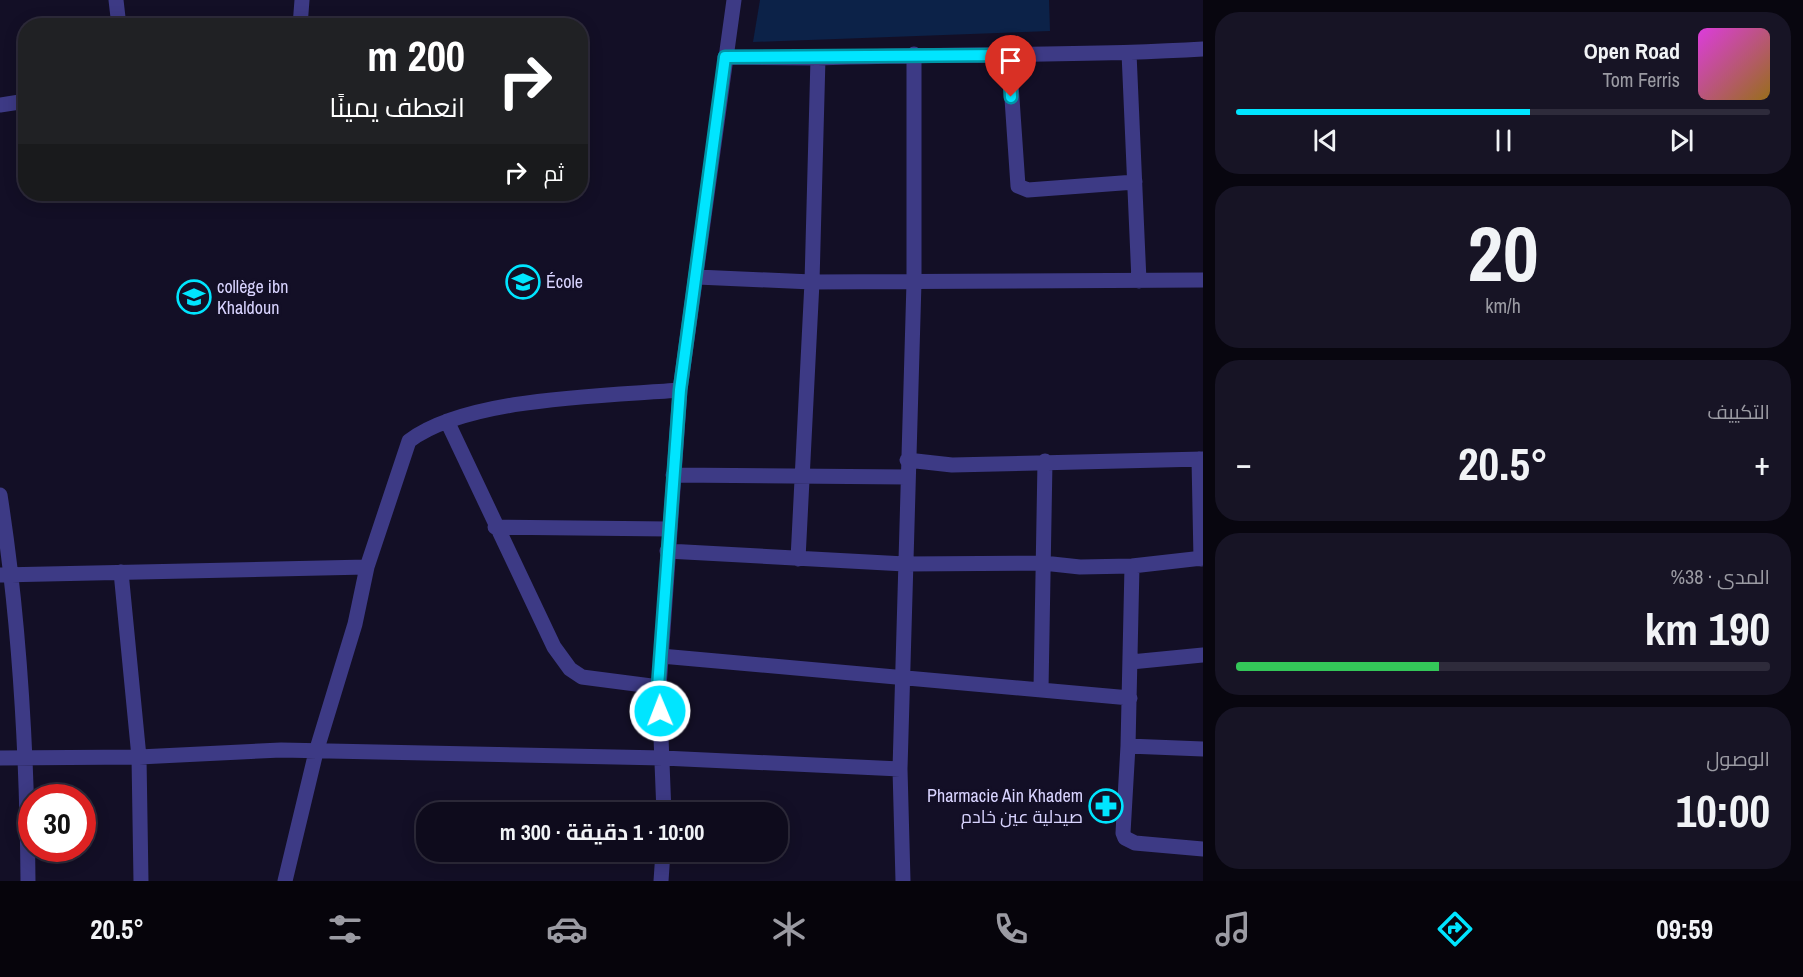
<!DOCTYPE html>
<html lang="ar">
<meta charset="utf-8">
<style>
body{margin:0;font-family:"Archivo Narrow",Cairo,sans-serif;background:#171425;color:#f1f3f6;direction:rtl;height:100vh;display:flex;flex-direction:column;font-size:22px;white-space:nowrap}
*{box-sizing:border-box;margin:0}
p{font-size:20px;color:#9b9ba3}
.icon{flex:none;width:33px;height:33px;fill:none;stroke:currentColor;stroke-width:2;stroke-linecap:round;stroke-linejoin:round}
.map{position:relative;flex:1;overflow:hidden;direction:ltr}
.details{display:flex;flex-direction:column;gap:12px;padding:12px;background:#08060f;width:600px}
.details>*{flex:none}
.top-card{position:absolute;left:18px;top:18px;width:570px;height:183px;border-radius:24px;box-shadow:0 3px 15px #0003,0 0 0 2px #2e2b3b;direction:rtl;background:#202124;color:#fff;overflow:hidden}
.speed{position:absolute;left:18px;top:784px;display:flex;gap:12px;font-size:30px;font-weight:700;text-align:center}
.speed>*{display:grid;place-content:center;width:78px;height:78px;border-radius:50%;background:#0e0b1c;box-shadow:0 3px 15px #0003,0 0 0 2px #2e2b3b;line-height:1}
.speed .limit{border:9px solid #d22;background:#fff;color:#111}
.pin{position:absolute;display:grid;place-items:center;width:51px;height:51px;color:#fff;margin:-62px -26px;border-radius:50% 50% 50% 0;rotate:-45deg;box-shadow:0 0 6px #0007}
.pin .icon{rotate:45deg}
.me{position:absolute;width:66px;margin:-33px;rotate:359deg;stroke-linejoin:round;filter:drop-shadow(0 0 4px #0008)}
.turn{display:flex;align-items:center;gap:21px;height:126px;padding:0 24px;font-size:27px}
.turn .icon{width:78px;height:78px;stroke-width:2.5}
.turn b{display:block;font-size:42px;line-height:51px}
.then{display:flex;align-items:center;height:57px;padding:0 24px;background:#0003;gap:12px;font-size:22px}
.big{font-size:45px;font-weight:700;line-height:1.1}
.details .card{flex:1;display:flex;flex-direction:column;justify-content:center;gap:9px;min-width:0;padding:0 21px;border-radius:24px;background:#171425}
.details .dial{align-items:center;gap:0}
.dial b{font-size:78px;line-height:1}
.song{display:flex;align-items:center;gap:18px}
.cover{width:72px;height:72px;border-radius:9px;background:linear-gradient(135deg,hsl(300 70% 55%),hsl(40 70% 35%))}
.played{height:6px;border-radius:3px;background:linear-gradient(90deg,#00e5ff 55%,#2e2b3b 55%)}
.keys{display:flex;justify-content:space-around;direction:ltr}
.heat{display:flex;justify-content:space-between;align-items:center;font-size:33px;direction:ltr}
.charge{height:9px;border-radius:4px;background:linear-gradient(90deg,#34c759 38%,#2e2b3b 0)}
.trip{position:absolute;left:416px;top:802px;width:372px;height:60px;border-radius:24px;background:#0e0b1c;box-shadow:0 3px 15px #0003,0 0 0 2px #2e2b3b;font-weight:700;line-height:60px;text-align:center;direction:rtl}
.menu{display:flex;height:96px;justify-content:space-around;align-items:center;background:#06040b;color:#9b9ba3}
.menu .icon{width:42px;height:42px}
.menu .selected{color:#00e5ff}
.menu b{font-size:27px;color:#f1f3f6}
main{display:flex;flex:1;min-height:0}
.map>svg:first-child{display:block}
.water{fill:#0c2248}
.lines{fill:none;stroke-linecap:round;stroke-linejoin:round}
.minor{stroke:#3d3a85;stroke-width:15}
.route-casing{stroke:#0095a6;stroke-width:15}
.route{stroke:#00e5ff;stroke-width:10}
.labels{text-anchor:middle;stroke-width:6;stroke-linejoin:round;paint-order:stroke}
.poi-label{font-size:18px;fill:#d9d4ff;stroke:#130f26;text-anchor:start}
</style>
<main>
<section class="details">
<div class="card">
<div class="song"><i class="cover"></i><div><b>Open Road</b><p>Tom Ferris</p></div></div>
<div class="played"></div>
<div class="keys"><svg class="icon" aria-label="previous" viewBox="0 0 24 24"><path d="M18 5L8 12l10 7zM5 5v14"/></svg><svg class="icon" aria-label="pause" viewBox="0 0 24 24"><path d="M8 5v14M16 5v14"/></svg><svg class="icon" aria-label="next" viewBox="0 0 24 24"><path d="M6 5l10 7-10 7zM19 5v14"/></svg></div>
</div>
<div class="card dial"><b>20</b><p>km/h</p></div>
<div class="card"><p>التكييف</p>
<div class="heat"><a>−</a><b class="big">20.5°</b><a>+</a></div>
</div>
<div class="card"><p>المدى · 38%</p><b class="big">190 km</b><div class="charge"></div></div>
<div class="card"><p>الوصول</p><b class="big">10:00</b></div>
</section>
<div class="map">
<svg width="1203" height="881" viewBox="0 0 1203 881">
<rect width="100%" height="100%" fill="#130f26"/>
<path class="water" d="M 760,0 L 1049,0 L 1050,31 L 753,42 Z"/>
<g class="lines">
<path class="minor" d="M 116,0 L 119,26
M 300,26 L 302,0
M 1129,53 L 1139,281
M 1009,55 L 1018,186 L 1028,190 L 1135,182
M 725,57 L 818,58
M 0,105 L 26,101
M 697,277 L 812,282 L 1203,280
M 447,421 L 554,647 L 570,669 L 582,677 L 659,687
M 1199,459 L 1201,559
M 907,460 L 952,465 L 1203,459
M 673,475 L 907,477
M 0,495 C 20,623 27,751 28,881
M 495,527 L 669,529
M 667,551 L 905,564 L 1043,563 L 1080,567 L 1132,566 L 1203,558
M 798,559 L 812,282 L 818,58 C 947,53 1075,57 1203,49
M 1132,566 L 1128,746 L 1123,833 L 1125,838 L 1135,843 L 1203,849
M 121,572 L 139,757 L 141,881
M 0,575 L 367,567
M 661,656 L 1130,698
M 1131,662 L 1203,655
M 1041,690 L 1045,461
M 1128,746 L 1203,749
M 0,758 L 139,757 L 281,750 L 663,758 L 900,769
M 664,813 L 659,687 L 680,390
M 285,881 L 316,752 L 355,624 L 367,567 L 409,441 C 467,397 606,396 680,390 L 734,0
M 661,881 L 663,852
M 903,881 L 900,769 L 914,282 L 914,54"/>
</g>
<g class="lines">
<defs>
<path id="route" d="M 660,711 L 658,687 L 680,390 L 725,57 L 1009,55 L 1011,97"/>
</defs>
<use href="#route" class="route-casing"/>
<use href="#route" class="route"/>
</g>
<defs>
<symbol id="school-ring" viewBox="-11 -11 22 22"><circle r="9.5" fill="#130f26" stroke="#00e5ff" stroke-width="1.5"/><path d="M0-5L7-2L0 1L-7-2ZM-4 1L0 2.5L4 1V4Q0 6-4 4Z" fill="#00e5ff"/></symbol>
<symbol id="university-ring" viewBox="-11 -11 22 22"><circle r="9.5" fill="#130f26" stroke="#00e5ff" stroke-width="1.5"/><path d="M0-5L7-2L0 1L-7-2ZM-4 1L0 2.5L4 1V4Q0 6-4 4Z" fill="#00e5ff"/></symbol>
<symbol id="pharmacy-ring" viewBox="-11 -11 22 22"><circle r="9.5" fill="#130f26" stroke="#00e5ff" stroke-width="1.5"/><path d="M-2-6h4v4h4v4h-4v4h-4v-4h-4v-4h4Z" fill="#00e5ff"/></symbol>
</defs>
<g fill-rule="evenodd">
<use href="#school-ring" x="504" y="263" width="38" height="38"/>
<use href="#university-ring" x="175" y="278" width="38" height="38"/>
<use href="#pharmacy-ring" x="1087" y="787" width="38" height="38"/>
</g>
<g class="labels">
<g class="poi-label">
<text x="546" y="288">École</text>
<text x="217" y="293">collège ibn<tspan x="217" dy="21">Khaldoun</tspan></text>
<text x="1083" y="802" text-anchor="end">Pharmacie Ain Khadem<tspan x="1083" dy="21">صيدلية عين خادم</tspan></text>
</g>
</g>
</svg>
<div class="speed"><div class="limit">30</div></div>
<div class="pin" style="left:1011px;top:97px;background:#d93025"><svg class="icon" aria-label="arrive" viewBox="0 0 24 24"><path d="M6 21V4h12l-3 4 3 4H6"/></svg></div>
<svg class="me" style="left:660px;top:711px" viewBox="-20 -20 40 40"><circle r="17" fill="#00e5ff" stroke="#fff" stroke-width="3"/><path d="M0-11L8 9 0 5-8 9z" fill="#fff"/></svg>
<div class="trip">10:00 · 1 دقيقة · 300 m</div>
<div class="top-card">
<div class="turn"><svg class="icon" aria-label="right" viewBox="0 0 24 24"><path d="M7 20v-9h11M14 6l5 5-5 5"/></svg><div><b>200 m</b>انعطف يمينًا</div></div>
<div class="then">ثم<svg class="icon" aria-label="right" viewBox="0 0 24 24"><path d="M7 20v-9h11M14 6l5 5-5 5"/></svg></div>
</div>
</div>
</main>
<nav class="menu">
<b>09:59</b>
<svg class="icon selected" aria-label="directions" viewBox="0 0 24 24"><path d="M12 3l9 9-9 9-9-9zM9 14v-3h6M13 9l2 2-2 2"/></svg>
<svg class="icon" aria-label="music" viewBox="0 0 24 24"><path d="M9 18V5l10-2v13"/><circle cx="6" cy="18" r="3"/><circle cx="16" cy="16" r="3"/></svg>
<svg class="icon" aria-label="phone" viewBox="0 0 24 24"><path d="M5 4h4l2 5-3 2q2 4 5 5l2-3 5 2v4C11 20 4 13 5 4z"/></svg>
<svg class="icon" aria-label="climate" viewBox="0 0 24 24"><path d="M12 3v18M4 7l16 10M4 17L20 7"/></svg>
<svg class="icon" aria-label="car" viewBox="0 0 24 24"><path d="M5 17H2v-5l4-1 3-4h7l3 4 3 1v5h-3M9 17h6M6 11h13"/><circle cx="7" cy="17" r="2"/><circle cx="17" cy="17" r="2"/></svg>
<svg class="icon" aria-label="filters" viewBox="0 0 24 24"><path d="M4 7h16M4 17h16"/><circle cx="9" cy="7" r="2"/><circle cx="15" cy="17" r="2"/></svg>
<b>20.5°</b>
</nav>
